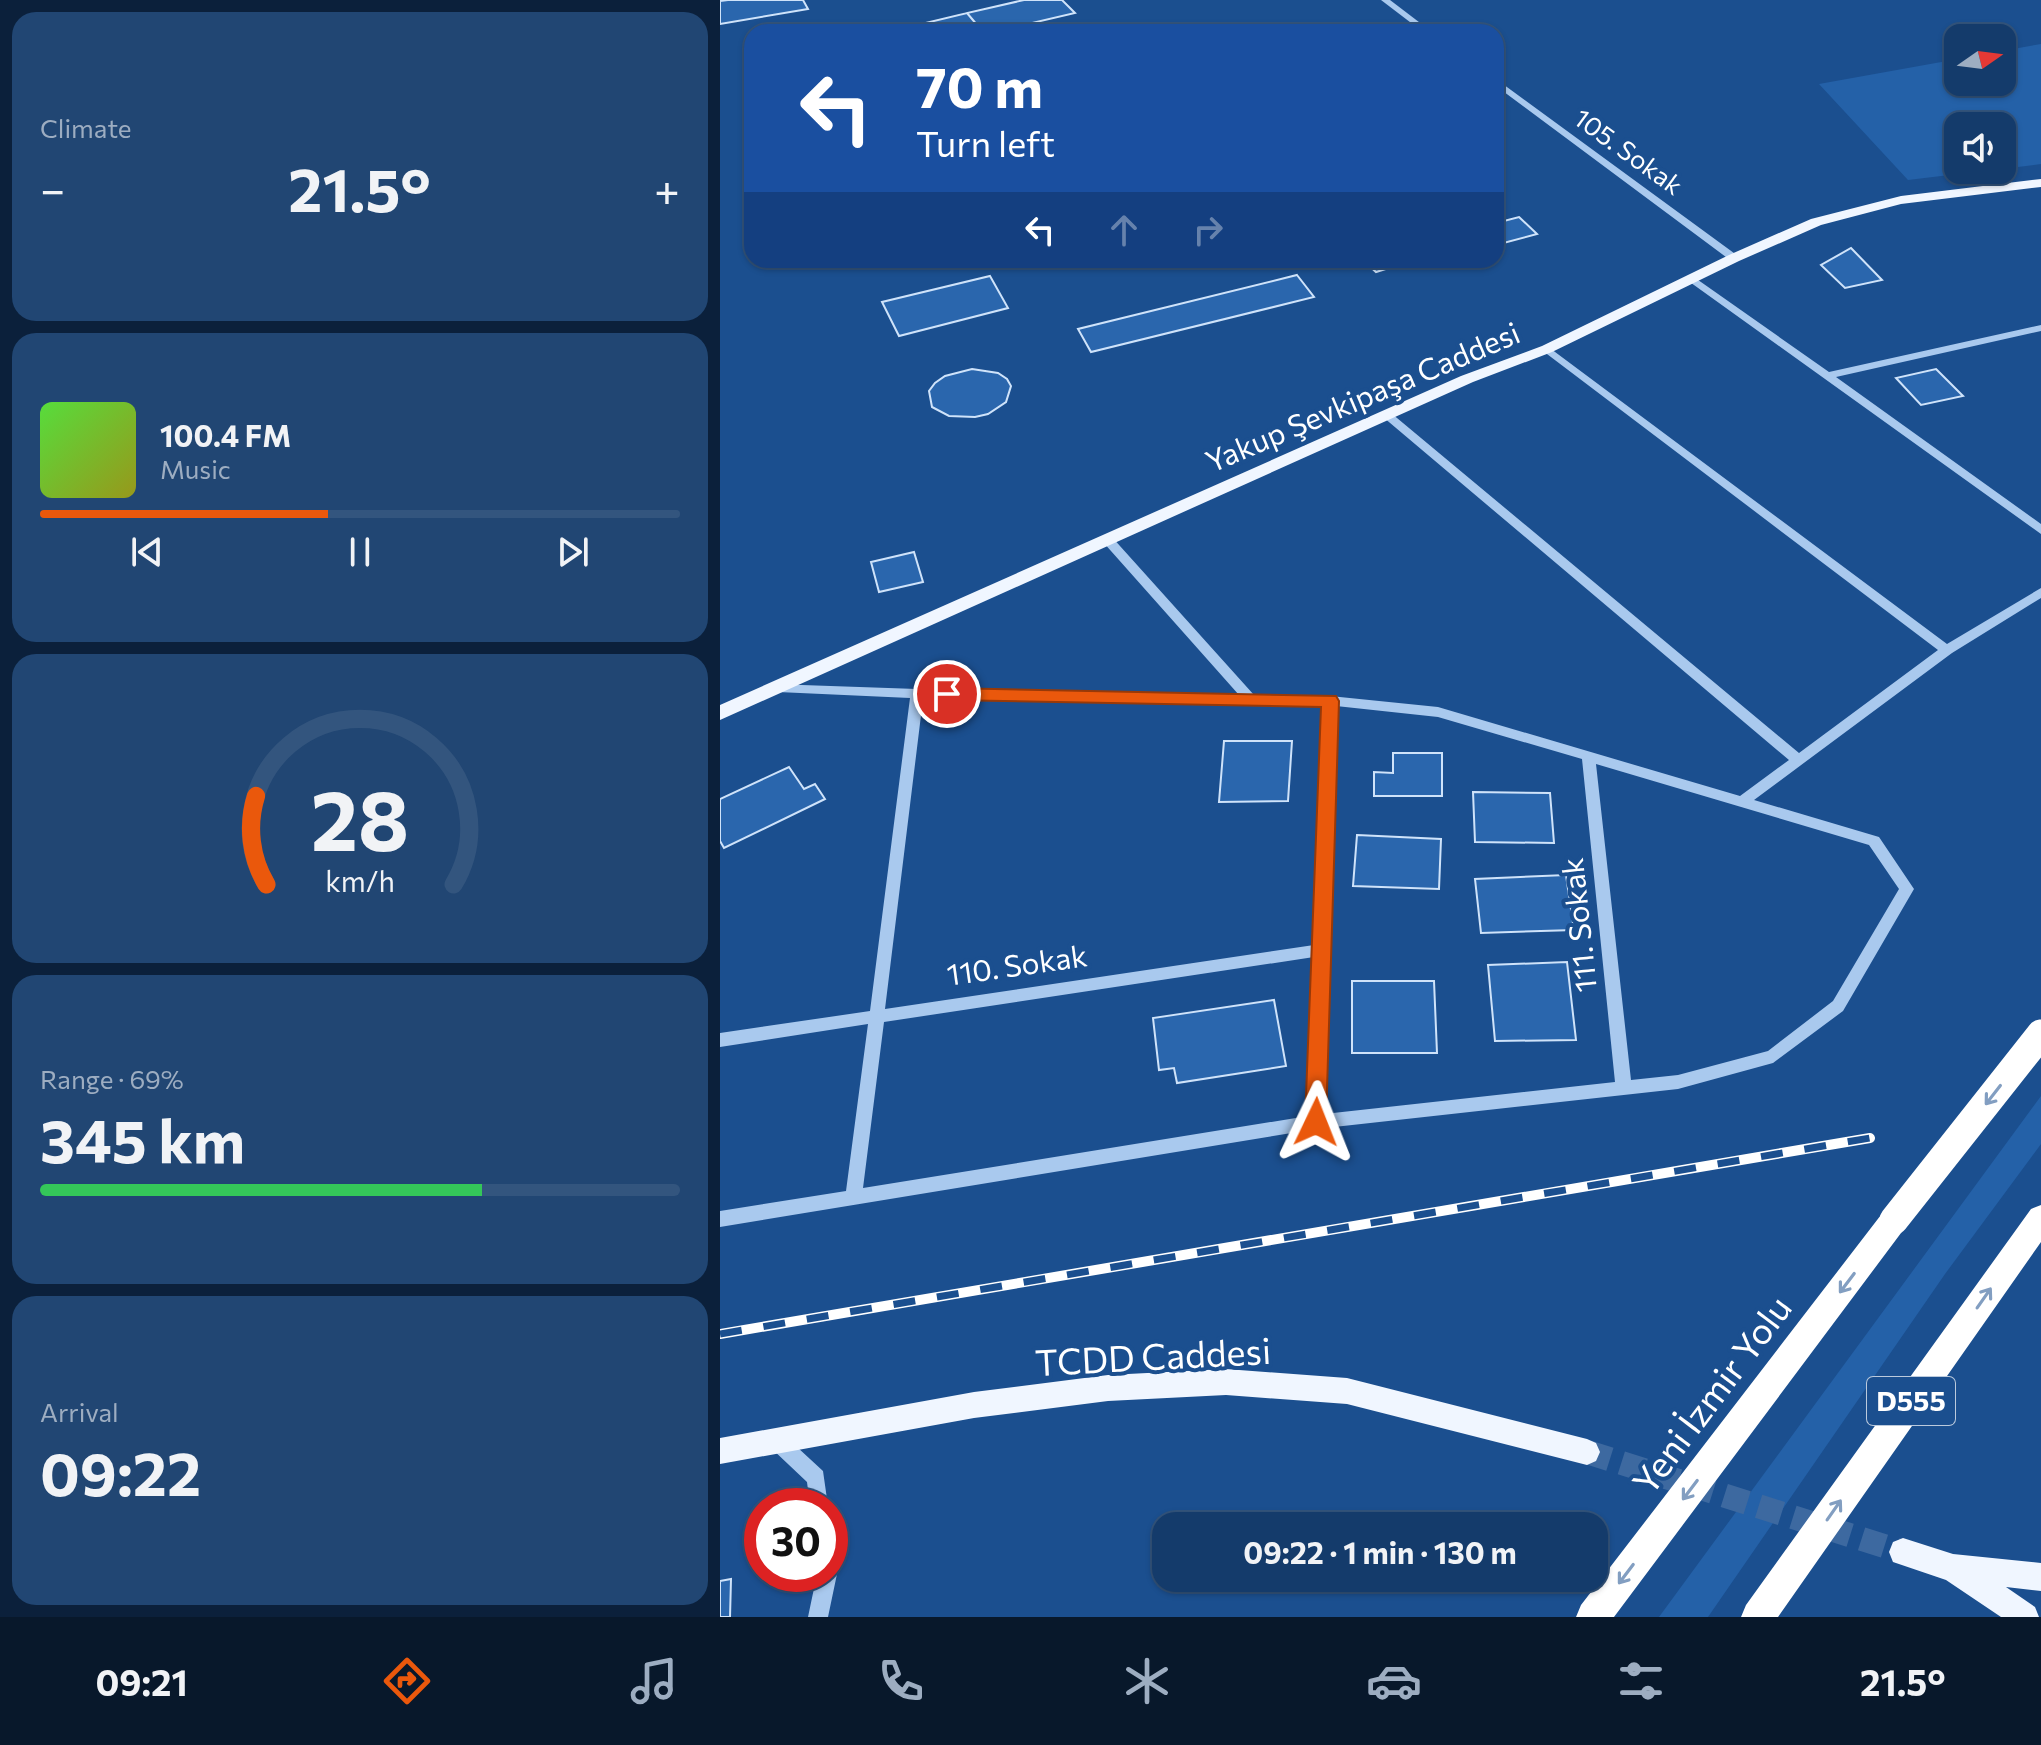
<!DOCTYPE html>
<meta charset="utf-8">
<style>
body{margin:0;font-family:Commissioner,sans-serif;background:#214673;color:#f1f3f6;height:100vh;display:flex;flex-direction:column;font-size:30px;white-space:nowrap}
*{box-sizing:border-box;margin:0}
p{font-size:26px;color:#9dadc1}
.icon{flex:none;width:44px;height:44px;fill:none;stroke:currentColor;stroke-width:2;stroke-linecap:round;stroke-linejoin:round}
.map{position:relative;flex:1;overflow:hidden}
.drawer{display:flex;flex-direction:column;gap:12px;padding:12px;background:#0b203b;width:720px}
.drawer>*{flex:none}
.top-card{position:absolute;left:24px;top:24px;width:760px;height:244px;border-radius:24px;box-shadow:0 2px 6px #0004,0 0 0 2px #33557e;background:#1a4fa0;color:#fff;overflow:hidden}
.needle{width:52px;rotate:76deg}
.controls{position:absolute;left:1224px;top:24px;display:grid;gap:16px}
.controls a{display:grid;place-items:center;width:72px;height:72px;border-radius:16px;background:#143b6b;box-shadow:0 2px 6px #0004,0 0 0 2px #33557e;font-size:40px}
.speed{position:absolute;left:24px;top:1488px;display:flex;gap:16px;font-size:40px;font-weight:700;text-align:center}
.speed>*{display:grid;place-content:center;width:104px;height:104px;border-radius:50%;background:#143b6b;box-shadow:0 2px 6px #0004,0 0 0 2px #33557e;line-height:1}
.speed .limit{border:12px solid #d22;background:#fff;color:#111}
.pin{position:absolute;display:grid;place-items:center;width:68px;height:68px;color:#fff;margin:-34px;border:4px solid #fff;border-radius:50%;box-shadow:0 2px 8px #0007}
.me{position:absolute;width:88px;margin:-44px;rotate:2deg;stroke-linejoin:round;filter:drop-shadow(0 0 6px #0008)}
.turn{display:flex;align-items:center;gap:28px;height:168px;padding:0 40px;font-size:36px}
.turn .icon{width:104px;height:104px;stroke-width:2.5}
.turn b{display:block;font-size:56px;line-height:68px}
.lanes{display:flex;align-items:center;height:76px;padding:0 40px;background:#0003;justify-content:center;gap:40px;direction:ltr}
.lanes .off{opacity:.35}
.big{font-size:60px;font-weight:700;line-height:1.1}
.drawer .tile{flex:1;display:flex;flex-direction:column;justify-content:center;gap:12px;min-width:0;padding:0 28px;border-radius:24px;background:#214673}
.drawer .dial{align-items:center;gap:0}
.dial svg{height:208px;overflow:visible;fill:none;stroke:#33557e;stroke-width:7;stroke-linecap:round;text-anchor:middle}
.dial text{fill:#f1f3f6;stroke:none}
.song{display:flex;align-items:center;gap:24px}
.cover{width:96px;height:96px;border-radius:12px;background:linear-gradient(135deg,hsl(110 70% 55%),hsl(60 70% 35%))}
.played{height:8px;border-radius:4px;background:linear-gradient(90deg,#ea580c 45%,#33557e 45%)}
.keys{display:flex;justify-content:space-around;direction:ltr}
.heat{display:flex;justify-content:space-between;align-items:center;font-size:44px;direction:ltr}
.charge{height:12px;border-radius:6px;background:linear-gradient(90deg,#34c759 69%,#33557e 0)}
.trip{position:absolute;left:432px;top:1512px;width:456px;height:80px;border-radius:24px;background:#143b6b;box-shadow:0 2px 6px #0004,0 0 0 2px #33557e;font-weight:700;line-height:80px;text-align:center}
.tabs{display:flex;height:128px;justify-content:space-around;align-items:center;background:#08182b;color:#9dadc1}
.tabs .icon{width:56px;height:56px}
.tabs .active{color:#ea580c}
.tabs b{font-size:36px;color:#f1f3f6}
main{display:flex;flex:1;min-height:0}
.map>svg:first-child{display:block}
.green{fill:#2461a8}
.building{fill:#2a66ad;stroke:#cfe3fa;stroke-width:2}
.lines{fill:none;stroke-linecap:round;stroke-linejoin:round}
.major-tunnel{stroke:#3d69a0;stroke-width:24;stroke-dasharray:24 12;stroke-linecap:butt}
.minor{fill:#a9c9ee;fill-rule:evenodd}
.major{fill:#f0f6ff;fill-rule:evenodd}
.highway{fill:#fff;fill-rule:evenodd}
.rail-casing{stroke:#fff;stroke-width:10}
.rail{stroke:#1b4f8f;stroke-width:7;stroke-dasharray:22;stroke-linecap:butt}
.highway-bridge{stroke:#fff;stroke-width:29}
.oneway{stroke:#829ec1}
.route{fill:#ea580c;stroke:#983908;stroke-width:2}
.labels{text-anchor:middle;stroke-width:8;stroke-linejoin:round;paint-order:stroke}
.far-street-label{font-size:26px;fill:#fff;stroke:#1b4f8f}
.shield{fill:#1b4f8f;stroke:#bbcadd;stroke-width:2}
.shield-label{font-size:28px;font-weight:bold;fill:#fff}
.street-label{font-size:30px;fill:#fff;stroke:#1b4f8f}
.near-street-label{font-size:36px;fill:#fff;stroke:#1b4f8f}
</style>
<main>
<section class="drawer">
<div class="tile"><p>Climate</p>
<div class="heat"><a>−</a><b class="big">21.5°</b><a>+</a></div>
</div>
<div class="tile">
<div class="song"><i class="cover"></i><div><b>100.4 FM</b><p>Music</p></div></div>
<div class="played"></div>
<div class="keys"><svg class="icon" aria-label="previous" viewBox="0 0 24 24"><path d="M18 5L8 12l10 7zM5 5v14"/></svg><svg class="icon" aria-label="pause" viewBox="0 0 24 24"><path d="M8 5v14M16 5v14"/></svg><svg class="icon" aria-label="next" viewBox="0 0 24 24"><path d="M6 5l10 7-10 7zM19 5v14"/></svg></div>
</div>
<div class="tile dial"><svg viewBox="0 0 100 80">
<path d="M14 69A42 42 0 1 1 86 69"/>
<path d="M14 69A42 42 0 0 1 10 35" stroke="#ea580c"/>
<text x="50" y="56" font-size="32" font-weight="700">28</text>
<text x="50" y="72" font-size="11">km/h</text>
</svg></div>
<div class="tile"><p>Range · 69%</p><b class="big">345 km</b><div class="charge"></div></div>
<div class="tile"><p>Arrival</p><b class="big">09:22</b></div>
</section>
<div class="map">
<svg width="1321" height="1617" viewBox="0 0 1321 1617">
<rect width="100%" height="100%" fill="#1b4f8f"/>
<path class="green" d="M 1321,44 L 1321,164 L 1282,169 L 1282,126 L 1238,126 L 1238,170 L 1271,170 L 1188,180 L 1099,84 L 1238,59 L 1238,82 L 1282,82 L 1282,51 Z
M 1321,1096 L 1321,1144 L 1225,1274 L 988,1617 L 939,1617 Z"/>
<path class="building" d="M 8,0 L 83,0 L 88,9 L 0,24 L 0,1 Z
M 304,0 L 342,0 L 355,13 L 274,32 L 263,32 L 247,13 Z
M 247,13 L 263,32 L 168,32 Z
M 799,217 L 817,234 L 776,245 L 776,223 Z
M 1131,248 L 1162,280 L 1125,288 L 1101,265 Z
M 643,260 L 668,260 L 675,266 L 656,272 Z
M 577,275 L 594,297 L 371,352 L 358,329 Z
M 270,276 L 288,308 L 179,336 L 162,302 Z
M 252,369 L 278,373 L 287,379 L 291,386 L 286,402 L 268,414 L 255,417 L 229,416 L 212,407 L 209,391 L 215,383 L 225,376 Z
M 1216,369 L 1243,396 L 1201,405 L 1176,378 Z
M 194,552 L 203,582 L 159,592 L 151,562 Z
M 504,741 L 572,741 L 568,801 L 499,802 Z
M 673,753 L 722,753 L 722,796 L 654,796 L 654,772 L 673,773 Z
M 69,767 L 84,789 L 95,784 L 105,799 L 4,848 L 0,841 L 0,799 Z
M 753,792 L 830,793 L 834,843 L 755,842 Z
M 637,835 L 721,839 L 719,889 L 633,886 Z
M 846,875 L 854,930 L 761,933 L 755,879 Z
M 847,962 L 856,1040 L 775,1041 L 768,965 Z
M 632,981 L 714,981 L 717,1053 L 632,1053 Z
M 554,1000 L 566,1066 L 457,1083 L 454,1068 L 439,1070 L 433,1018 Z
M 11,1579 L 10,1617 L 0,1617 L 0,1581 Z"/>
<g class="lines">
<path class="major-tunnel" d="M 867,1452 L 1183,1552"/>
<path class="minor" d="M 661,0 L 670,0 L 712,32 L 703,32 Z
M 776,79 L 1018,256 L 1018,260 L 1010,260 L 776,86 Z
M 971,275 L 1109,372 L 1321,325 L 1321,331 L 1116,377 L 1321,524 L 1321,534 L 967,280 L 967,276 Z
M 827,346 L 1227,644 L 1321,588 L 1321,598 L 1232,653 L 1034,800 L 1159,837 L 1194,889 L 1123,1011 L 1053,1063 L 958,1089 L 596,1129 L 0,1227 L 0,1211 L 126,1191 L 148,1024 L 0,1047 L 0,1033 L 150,1011 L 190,698 L 58,692 L 51,687 L 53,684 L 197,689 L 519,695 L 383,542 L 381,539 L 387,535 L 391,536 L 534,695 L 610,696 L 718,707 L 1020,796 L 1069,760 L 663,417 L 661,415 L 667,412 L 671,413 L 1079,753 L 1218,650 L 823,351 L 822,349 ZM 203,699 L 603,706 L 594,945 L 165,1009 ZM 616,706 L 718,717 L 862,759 L 895,1082 L 604,1114 ZM 876,764 L 1149,845 L 1179,889 L 1113,1001 L 1048,1051 L 958,1075 L 911,1080 ZM 594,957 L 588,1116 L 143,1188 L 164,1022 Z
M 57,1432 L 64,1435 L 103,1471 L 108,1506 L 90,1506 L 87,1482 L 50,1447 L 48,1441 L 50,1435 Z
M 110,1566 L 114,1567 L 117,1574 L 108,1617 L 88,1617 L 97,1574 L 110,1574 Z"/>
<path class="major" d="M 1321,179 L 1321,187 L 1181,204 L 1101,225 L 1019,261 L 832,352 L 753,382 L 0,720 L 0,705 L 741,376 L 822,346 L 1009,255 L 1091,219 L 1181,196 Z
M 506,1369 L 627,1378 L 867,1439 L 876,1443 L 880,1452 L 876,1461 L 867,1465 L 627,1404 L 506,1395 L 388,1401 L 254,1418 L 0,1464 L 0,1438 L 254,1392 L 388,1375 Z
M 1183,1538 L 1233,1554 L 1321,1563 L 1321,1591 L 1286,1587 L 1315,1607 L 1319,1617 L 1281,1617 L 1226,1580 L 1173,1562 L 1169,1552 L 1173,1542 Z"/>
<path class="highway" d="M 1321,1205 L 1321,1242 L 1058,1617 L 1021,1617 L 1026,1605 L 1311,1209 Z
M 1174,1207 L 1184,1211 L 1188,1220 L 1184,1229 L 894,1617 L 856,1617 L 861,1605 L 1164,1211 Z"/>
<defs>
<path id="rail" d="M 0,1334 L 1150,1138"/>
</defs>
<use href="#rail" class="rail-casing"/>
<use href="#rail" class="rail"/>
<path class="highway-bridge" d="M 1174,1220 L 1321,1034"/>
</g>
<defs><path id="oneway-shaft" d="M-6 0H5M1.5-3L5.5 0L1.5 3" fill="none" stroke-width="1.6" stroke-linecap="round" stroke-linejoin="round" transform="scale(2)"/></defs>
<g class="oneway">
<use href="#oneway-shaft" transform="translate(1273 1095) rotate(128)"/>
<use href="#oneway-shaft" transform="translate(1127 1283) rotate(127)"/>
<use href="#oneway-shaft" transform="translate(1264 1298) rotate(-55)"/>
<use href="#oneway-shaft" transform="translate(970 1490) rotate(127)"/>
<use href="#oneway-shaft" transform="translate(1114 1510) rotate(-55)"/>
<use href="#oneway-shaft" transform="translate(906 1574) rotate(127)"/>
</g>
<path class="route" d="M 227,688 L 616,696 L 619,701 L 606,1122 L 603,1129 L 596,1132 L 588,1129 L 585,1122 L 601,707 L 227,700 L 218,694 Z"/>
<g class="labels">
<g class="far-street-label">
<text transform="translate(908 152) rotate(36)" y="9">105. Sokak</text>
</g>
<rect class="shield" x="1147" y="1377" width="88" height="48" rx="6"/>
<g class="shield-label">
<text x="1191" y="1411">D555</text>
</g>
<g class="street-label">
<text transform="translate(643 398) rotate(-23)" y="10">Yakup Şevkipaşa Caddesi</text>
<text transform="translate(860 925) rotate(-96)" y="10">111. Sokak</text>
<text transform="translate(297 966) rotate(-8)" y="10">110. Sokak</text>
</g>
<g class="near-street-label">
<text transform="translate(433 1357) rotate(-3)" y="13">TCDD Caddesi</text>
<text transform="translate(992 1395) rotate(-53)" y="13">Yeni İzmir Yolu</text>
</g>
</g>
</svg>
<div class="controls">
<a><svg class="needle" viewBox="-14 -14 28 28"><path d="M0-13l5 13h-10z" fill="#e53935"/><path d="M0 13l5-13h-10z" fill="#9dadc1"/></svg></a>
<a><svg class="icon" aria-label="sound" viewBox="0 0 24 24"><path d="M4 9h4l5-4v14l-5-4H4zM17 9q2 3 0 6"/></svg></a>
</div>
<div class="speed"><div class="limit">30</div></div>
<div class="pin" style="left:227px;top:694px;background:#d93025"><svg class="icon" aria-label="arrive" viewBox="0 0 24 24"><path d="M6 21V4h12l-3 4 3 4H6"/></svg></div>
<svg class="me" style="left:596px;top:1122px" viewBox="-20 -20 40 40"><path d="M0-17L14 15 0 8-14 15z" fill="#ea580c" stroke="#fff" stroke-width="4"/></svg>
<div class="trip">09:22 · 1 min · 130 m</div>
<div class="top-card">
<div class="turn"><svg class="icon" aria-label="left" viewBox="0 0 24 24"><path d="M17 20v-9H6M10 6l-5 5 5 5"/></svg><div><b>70 m</b>Turn left</div></div>
<div class="lanes"><svg class="icon" aria-label="left" viewBox="0 0 24 24"><path d="M17 20v-9H6M10 6l-5 5 5 5"/></svg><svg class="icon off" aria-label="ahead" viewBox="0 0 24 24"><path d="M12 20V5M6 11l6-6 6 6"/></svg><svg class="icon off" aria-label="right" viewBox="0 0 24 24"><path d="M7 20v-9h11M14 6l5 5-5 5"/></svg></div>
</div>
</div>
</main>
<nav class="tabs">
<b>09:21</b>
<svg class="icon active" aria-label="directions" viewBox="0 0 24 24"><path d="M12 3l9 9-9 9-9-9zM9 14v-3h6M13 9l2 2-2 2"/></svg>
<svg class="icon" aria-label="music" viewBox="0 0 24 24"><path d="M9 18V5l10-2v13"/><circle cx="6" cy="18" r="3"/><circle cx="16" cy="16" r="3"/></svg>
<svg class="icon" aria-label="phone" viewBox="0 0 24 24"><path d="M5 4h4l2 5-3 2q2 4 5 5l2-3 5 2v4C11 20 4 13 5 4z"/></svg>
<svg class="icon" aria-label="climate" viewBox="0 0 24 24"><path d="M12 3v18M4 7l16 10M4 17L20 7"/></svg>
<svg class="icon" aria-label="car" viewBox="0 0 24 24"><path d="M5 17H2v-5l4-1 3-4h7l3 4 3 1v5h-3M9 17h6M6 11h13"/><circle cx="7" cy="17" r="2"/><circle cx="17" cy="17" r="2"/></svg>
<svg class="icon" aria-label="filters" viewBox="0 0 24 24"><path d="M4 7h16M4 17h16"/><circle cx="9" cy="7" r="2"/><circle cx="15" cy="17" r="2"/></svg>
<b>21.5°</b>
</nav>
